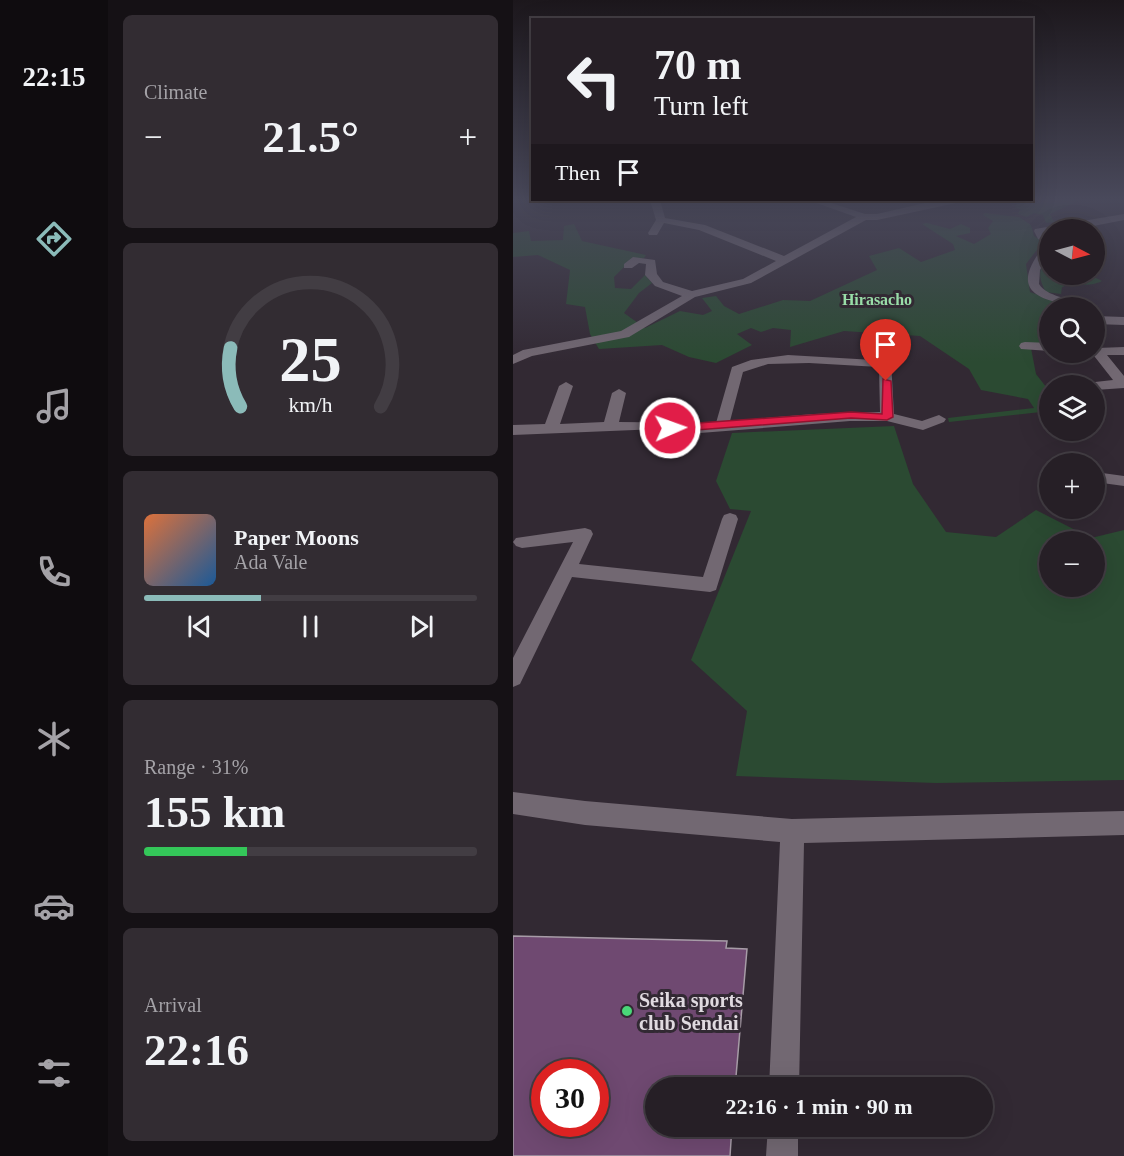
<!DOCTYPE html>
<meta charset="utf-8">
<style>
body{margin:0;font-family:Georgia,serif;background:#322c32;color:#f1f3f6;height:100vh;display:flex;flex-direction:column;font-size:22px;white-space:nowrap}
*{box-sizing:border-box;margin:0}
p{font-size:20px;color:#a4a2a7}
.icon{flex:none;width:33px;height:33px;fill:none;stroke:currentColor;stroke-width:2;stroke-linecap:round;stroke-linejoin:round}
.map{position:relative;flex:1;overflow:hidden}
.drawer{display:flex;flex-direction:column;gap:15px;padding:15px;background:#151115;width:405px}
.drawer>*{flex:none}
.guide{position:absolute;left:18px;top:18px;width:502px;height:183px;border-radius:0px;box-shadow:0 6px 24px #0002,0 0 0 2px #423d43;background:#261f26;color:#f1f3f6;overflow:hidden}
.needle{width:39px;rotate:96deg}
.fabs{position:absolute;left:526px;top:219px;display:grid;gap:12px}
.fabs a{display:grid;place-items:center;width:66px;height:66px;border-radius:50%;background:#261f26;box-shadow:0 6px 24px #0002,0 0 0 2px #423d43;font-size:30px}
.speed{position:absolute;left:18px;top:1059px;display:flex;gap:12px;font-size:30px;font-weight:700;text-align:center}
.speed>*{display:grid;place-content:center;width:78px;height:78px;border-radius:50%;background:#261f26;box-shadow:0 6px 24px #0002,0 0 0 2px #423d43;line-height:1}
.speed .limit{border:9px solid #d22;background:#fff;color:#111}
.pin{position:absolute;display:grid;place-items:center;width:51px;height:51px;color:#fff;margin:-62px -26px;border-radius:50% 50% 50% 0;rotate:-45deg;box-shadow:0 0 6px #0007}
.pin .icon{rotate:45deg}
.me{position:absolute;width:66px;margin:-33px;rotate:88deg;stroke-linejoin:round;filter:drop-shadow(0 0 4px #0008)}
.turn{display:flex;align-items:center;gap:21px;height:126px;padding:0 24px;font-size:27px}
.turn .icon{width:78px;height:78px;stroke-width:2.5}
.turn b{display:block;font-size:42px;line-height:51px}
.then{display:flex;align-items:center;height:57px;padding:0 24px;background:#0003;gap:12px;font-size:22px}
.big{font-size:45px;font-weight:800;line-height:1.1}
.drawer .tile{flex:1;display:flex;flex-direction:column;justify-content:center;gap:9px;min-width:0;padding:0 21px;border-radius:9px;background:#322c32}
.drawer .dial{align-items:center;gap:0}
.dial svg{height:156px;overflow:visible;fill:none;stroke:#423d43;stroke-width:7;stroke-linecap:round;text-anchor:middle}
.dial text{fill:#f1f3f6;stroke:none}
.song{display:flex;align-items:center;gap:18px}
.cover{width:72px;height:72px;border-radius:9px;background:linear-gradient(135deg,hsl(20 70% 55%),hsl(210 70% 35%))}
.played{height:6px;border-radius:3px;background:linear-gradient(90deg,#8bbbb9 35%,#423d43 35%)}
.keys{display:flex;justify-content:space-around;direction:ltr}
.heat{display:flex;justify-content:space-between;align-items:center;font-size:33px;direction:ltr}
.charge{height:9px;border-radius:4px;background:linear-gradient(90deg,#34c759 31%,#423d43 0)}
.trip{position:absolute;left:132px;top:1077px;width:348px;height:60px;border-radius:30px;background:#261f26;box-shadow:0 6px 24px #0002,0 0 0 2px #423d43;font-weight:800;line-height:60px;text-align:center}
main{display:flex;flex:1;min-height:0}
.menu{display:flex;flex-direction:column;width:108px;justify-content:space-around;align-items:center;background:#0f0c0f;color:#a4a2a7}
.menu .icon{width:42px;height:42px}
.menu .selected{color:#8bbbb9}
.menu b{font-size:27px;color:#f1f3f6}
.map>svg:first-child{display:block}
.green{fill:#2b4a32;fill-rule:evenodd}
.building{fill:#6f4971;stroke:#a79ca7;stroke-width:1.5;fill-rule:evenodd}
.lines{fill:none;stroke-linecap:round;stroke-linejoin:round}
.minor{fill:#726872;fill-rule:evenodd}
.route{fill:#e11d48;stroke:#92132f;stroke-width:1.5}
.poi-dot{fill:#49d778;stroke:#322933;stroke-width:2}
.labels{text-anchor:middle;stroke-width:6;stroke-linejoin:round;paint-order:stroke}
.far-quarter-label{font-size:16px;font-weight:bold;fill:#99dda8;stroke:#322933}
.near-poi-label{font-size:20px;font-weight:bold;fill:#e0dae0;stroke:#322933;text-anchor:start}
</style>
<main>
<nav class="menu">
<b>22:15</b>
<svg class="icon selected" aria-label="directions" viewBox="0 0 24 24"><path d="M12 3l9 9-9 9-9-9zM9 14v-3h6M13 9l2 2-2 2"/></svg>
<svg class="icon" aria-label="music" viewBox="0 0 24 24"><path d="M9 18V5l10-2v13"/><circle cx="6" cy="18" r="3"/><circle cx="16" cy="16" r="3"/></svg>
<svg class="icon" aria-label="phone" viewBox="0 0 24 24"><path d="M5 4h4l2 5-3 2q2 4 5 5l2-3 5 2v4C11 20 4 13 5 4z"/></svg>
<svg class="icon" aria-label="climate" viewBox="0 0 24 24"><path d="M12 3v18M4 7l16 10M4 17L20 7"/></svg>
<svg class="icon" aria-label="car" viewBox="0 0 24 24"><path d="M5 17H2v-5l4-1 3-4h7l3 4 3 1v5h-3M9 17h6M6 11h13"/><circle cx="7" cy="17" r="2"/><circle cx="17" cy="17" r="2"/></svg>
<svg class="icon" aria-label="filters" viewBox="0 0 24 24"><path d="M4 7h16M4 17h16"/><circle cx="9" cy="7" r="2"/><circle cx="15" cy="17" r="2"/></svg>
</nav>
<section class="drawer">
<div class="tile"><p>Climate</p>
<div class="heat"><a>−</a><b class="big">21.5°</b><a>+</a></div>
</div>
<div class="tile dial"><svg viewBox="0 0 100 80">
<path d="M14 69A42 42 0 1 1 86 69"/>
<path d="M14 69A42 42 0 0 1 9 39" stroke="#8bbbb9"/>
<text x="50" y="56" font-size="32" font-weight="700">25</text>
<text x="50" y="72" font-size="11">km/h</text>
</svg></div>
<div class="tile">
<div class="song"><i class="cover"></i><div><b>Paper Moons</b><p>Ada Vale</p></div></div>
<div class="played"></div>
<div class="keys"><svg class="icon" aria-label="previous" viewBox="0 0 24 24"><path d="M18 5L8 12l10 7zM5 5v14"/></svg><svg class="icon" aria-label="pause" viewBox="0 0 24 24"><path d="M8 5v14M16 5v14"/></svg><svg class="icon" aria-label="next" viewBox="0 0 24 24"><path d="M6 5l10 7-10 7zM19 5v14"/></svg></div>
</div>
<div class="tile"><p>Range · 31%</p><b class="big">155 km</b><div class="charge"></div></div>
<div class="tile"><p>Arrival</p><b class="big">22:16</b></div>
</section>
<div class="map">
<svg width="611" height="1156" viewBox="0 0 611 1156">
<rect width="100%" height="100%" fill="#322933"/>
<path class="green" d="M 530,200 L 567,200 L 537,214 L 541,222 L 533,223 L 530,215 L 521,213 L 514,217 L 505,214 L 507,209 L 502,208 L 504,201 L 517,204 L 530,202 Z
M 472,213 L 506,217 L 518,225 L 521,236 L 530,242 L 513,264 L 517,292 L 551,304 L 552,307 L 537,308 L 537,343 L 517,343 L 523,374 L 537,392 L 537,411 L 436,422 L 435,418 L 521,408 L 515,399 L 468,390 L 456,369 L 407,336 L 331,331 L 277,347 L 278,330 L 260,328 L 248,332 L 238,328 L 224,334 L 239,345 L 203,363 L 176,357 L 149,345 L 86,349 L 77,334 L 72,307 L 53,304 L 57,270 L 25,255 L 0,257 L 0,233 L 16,231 L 18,241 L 50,240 L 51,226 L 61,224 L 69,241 L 133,255 L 131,258 L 120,258 L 101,277 L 102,288 L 118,289 L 132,275 L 139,283 L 126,293 L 111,313 L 132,328 L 167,311 L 190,315 L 199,311 L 189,298 L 203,296 L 211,306 L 226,314 L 270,300 L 297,301 L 364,270 L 356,256 L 386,248 L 408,262 L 442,250 L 440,244 L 409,224 L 414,223 L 437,229 L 448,224 L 457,228 L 457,233 L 443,236 L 461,244 L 478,234 L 475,228 L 480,221 L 470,215 Z
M 537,252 L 537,274 L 577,275 L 589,281 C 575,288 563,282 549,287 L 548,294 L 533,292 C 523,275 527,267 537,252 Z
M 381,426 L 400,484 L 433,532 L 483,537 L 523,510 L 578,538 L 611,530 L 611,780 L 423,783 L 223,776 L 234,711 L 178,660 L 238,511 L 217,509 L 203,481 L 219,433 ZM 537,542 L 582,542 L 582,586 L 537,586 Z"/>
<path class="building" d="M 0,936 L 214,941 L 213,948 L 234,949 L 222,1088 L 142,1088 L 142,1126 L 219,1126 L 217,1156 L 0,1156 ZM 32,1072 L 82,1072 L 82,1124 L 32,1124 Z"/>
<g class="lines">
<path class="minor" d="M 137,200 L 147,200 L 152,218 L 192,225 L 271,256 L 343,217 L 295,200 L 309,200 L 352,214 L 364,214 L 425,200 L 457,200 L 364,220 L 353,220 L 238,283 L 182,297 L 116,337 L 19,356 L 0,364 L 0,355 L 10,350 L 108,331 L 169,296 L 142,286 L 132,275 L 133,264 L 126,263 L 119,268 L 111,268 L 111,264 L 120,257 L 142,260 L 144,274 L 150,282 L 179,291 L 230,279 L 263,261 L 186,230 L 151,223 L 144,235 L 136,235 L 135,233 L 143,220 Z
M 611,214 L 611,220 L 560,230 L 537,230 L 537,233 L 532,233 L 537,237 L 537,251 L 527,270 L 526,284 C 535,298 555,295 567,308 C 555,308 550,304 539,301 C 501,290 515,267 533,243 L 525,239 L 521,231 L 522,229 Z
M 582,316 L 611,317 L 611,325 L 582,324 Z
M 512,342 L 537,343 L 537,351 L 508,349 L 506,346 L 508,343 Z
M 611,347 L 611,355 L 594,355 L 611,376 L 611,388 L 582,390 L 582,386 L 576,386 L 582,382 L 600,380 L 578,352 L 582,352 L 584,348 Z
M 275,355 L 378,361 L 381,414 L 409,421 L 426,415 L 433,419 L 431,422 L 410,430 L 374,421 L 337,421 L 187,433 L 146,429 L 0,435 L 0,425 L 32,424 L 46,386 L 53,382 L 60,386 L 47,424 L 91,422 L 99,393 L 106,389 L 113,393 L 106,422 L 203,423 L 219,367 L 238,360 ZM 296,363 L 366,367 L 367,412 L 301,414 L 217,421 L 230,372 L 255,364 Z
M 582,472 L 611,476 L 611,486 L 582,482 Z
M 217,513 L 223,515 L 225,519 L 203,590 L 197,592 L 59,577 L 7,684 L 0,687 L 0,658 L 60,542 L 9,548 L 3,546 L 0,542 L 3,538 L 72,528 L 78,530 L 80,534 L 66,564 L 190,577 L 209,519 L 211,515 Z
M 0,792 L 72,801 L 279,819 L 611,811 L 611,835 L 291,843 L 286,1088 L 256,1088 L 267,842 L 72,825 L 0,814 Z
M 255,1126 L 285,1126 L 285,1156 L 253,1156 Z"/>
</g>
<linearGradient id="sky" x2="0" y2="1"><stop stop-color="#1c171c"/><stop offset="0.55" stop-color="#49495b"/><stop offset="1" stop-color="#49495b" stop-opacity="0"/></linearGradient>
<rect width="611" height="362" fill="url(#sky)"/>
<path class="route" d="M 370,379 L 378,381 L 380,417 L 374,420 L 338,418 L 157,432 L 152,428 L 157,425 L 338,412 L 369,414 Z"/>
<circle class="poi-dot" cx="114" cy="1011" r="6"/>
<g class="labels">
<g class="far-quarter-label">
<text x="364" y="305">Hirasacho</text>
</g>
<g class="near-poi-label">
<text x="126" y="1007">Seika sports<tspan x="126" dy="23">club Sendai</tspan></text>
</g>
</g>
</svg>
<div class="fabs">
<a><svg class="needle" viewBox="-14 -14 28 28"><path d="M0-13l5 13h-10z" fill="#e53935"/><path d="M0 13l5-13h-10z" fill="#a4a2a7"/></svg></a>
<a><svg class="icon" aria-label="search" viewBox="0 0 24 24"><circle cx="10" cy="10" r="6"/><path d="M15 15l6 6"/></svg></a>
<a><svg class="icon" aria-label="layers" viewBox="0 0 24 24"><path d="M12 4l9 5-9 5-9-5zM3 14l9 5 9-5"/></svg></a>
<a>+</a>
<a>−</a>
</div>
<div class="speed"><div class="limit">30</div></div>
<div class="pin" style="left:373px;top:381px;background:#d93025"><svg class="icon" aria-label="arrive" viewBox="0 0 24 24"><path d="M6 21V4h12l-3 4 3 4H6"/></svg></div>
<svg class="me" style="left:157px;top:428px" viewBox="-20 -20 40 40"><circle r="17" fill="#e11d48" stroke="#fff" stroke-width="3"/><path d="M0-11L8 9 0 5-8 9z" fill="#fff"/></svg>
<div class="trip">22:16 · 1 min · 90 m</div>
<div class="guide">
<div class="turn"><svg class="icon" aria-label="left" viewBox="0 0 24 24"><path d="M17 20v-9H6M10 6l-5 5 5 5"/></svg><div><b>70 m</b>Turn left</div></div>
<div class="then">Then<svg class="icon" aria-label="arrive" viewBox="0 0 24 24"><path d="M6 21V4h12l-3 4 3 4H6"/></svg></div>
</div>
</div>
</main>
